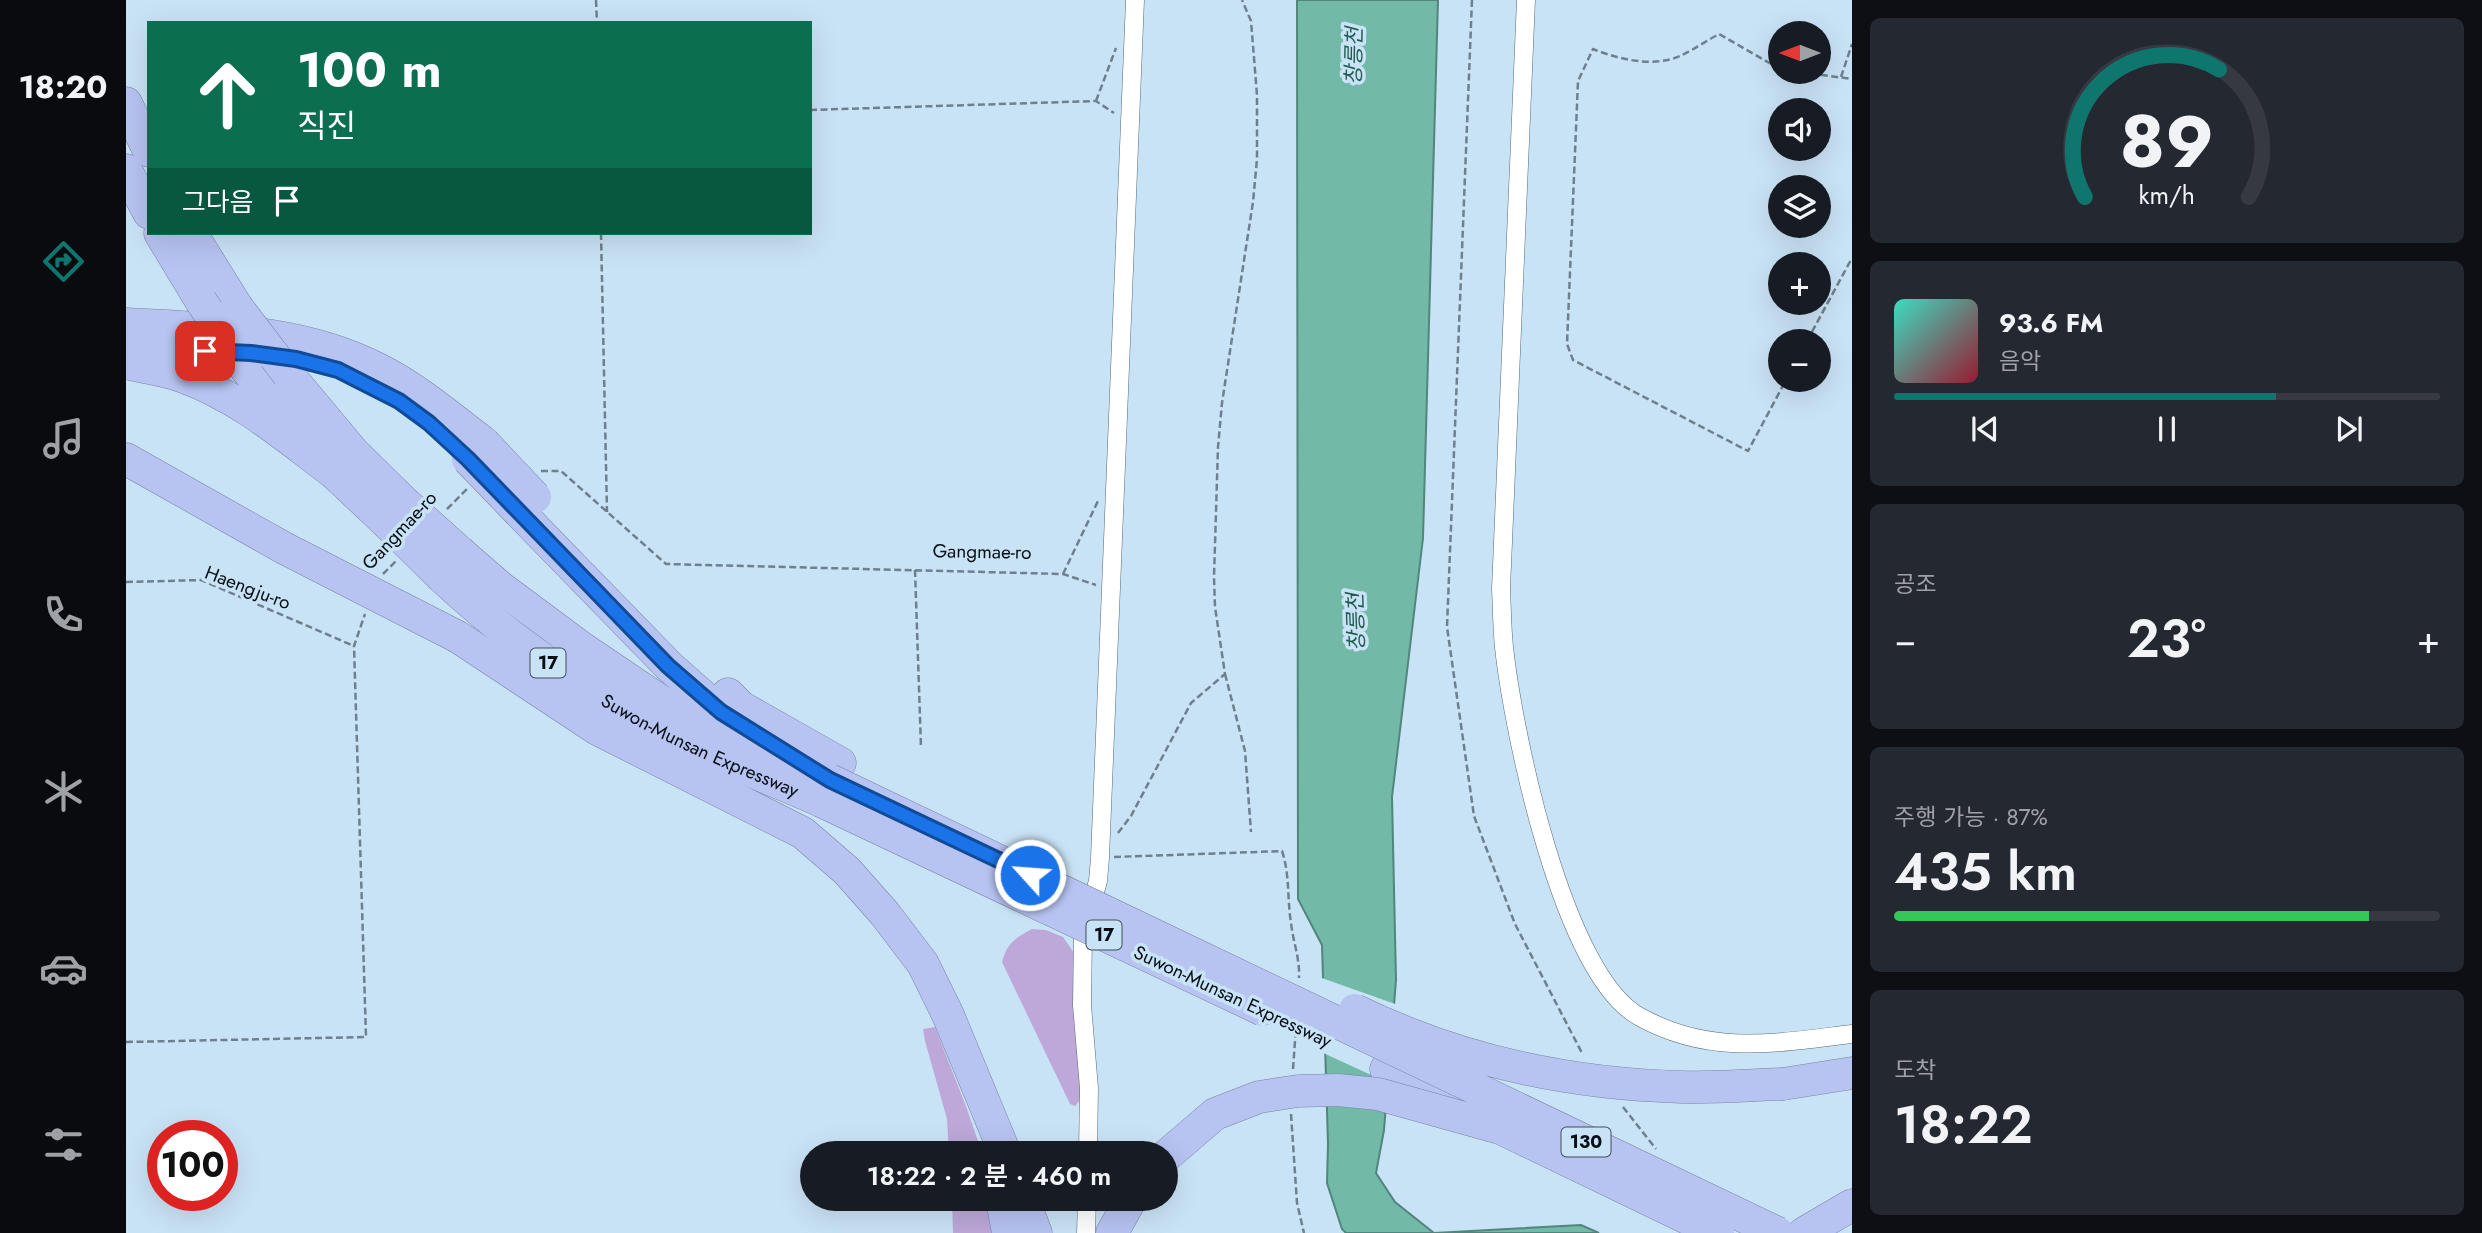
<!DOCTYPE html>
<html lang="ko">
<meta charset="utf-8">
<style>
body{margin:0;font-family:Jost,"Noto Sans KR",sans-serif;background:#242831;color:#f1f3f6;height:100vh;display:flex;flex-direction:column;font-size:26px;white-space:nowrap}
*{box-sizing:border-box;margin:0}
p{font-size:23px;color:#9ea1a6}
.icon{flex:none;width:38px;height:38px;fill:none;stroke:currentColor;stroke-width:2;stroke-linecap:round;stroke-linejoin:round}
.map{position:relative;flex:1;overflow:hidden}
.side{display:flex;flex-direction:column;gap:18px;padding:18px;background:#0d0f14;width:630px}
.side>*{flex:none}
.guide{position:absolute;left:21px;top:21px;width:665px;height:214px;border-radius:0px;box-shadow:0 7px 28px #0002;background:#0b6e4f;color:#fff;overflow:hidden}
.needle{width:46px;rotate:270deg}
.controls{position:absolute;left:1642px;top:21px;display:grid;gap:14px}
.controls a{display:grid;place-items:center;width:63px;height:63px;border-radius:50%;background:#171b24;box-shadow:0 7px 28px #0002;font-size:35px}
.speed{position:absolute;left:21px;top:1120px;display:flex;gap:14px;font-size:35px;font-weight:700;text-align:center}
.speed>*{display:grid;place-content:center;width:91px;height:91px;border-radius:50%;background:#171b24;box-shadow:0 7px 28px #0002;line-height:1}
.speed .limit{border:10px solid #d22;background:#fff;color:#111}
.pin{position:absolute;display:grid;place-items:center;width:60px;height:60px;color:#fff;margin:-30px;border-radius:14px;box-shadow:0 4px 10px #0006}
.me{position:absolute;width:77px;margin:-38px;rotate:296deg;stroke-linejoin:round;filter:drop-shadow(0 0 5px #0008)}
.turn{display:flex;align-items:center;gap:24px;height:147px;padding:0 35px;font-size:32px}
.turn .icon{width:91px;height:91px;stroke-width:2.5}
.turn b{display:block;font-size:49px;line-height:60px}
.then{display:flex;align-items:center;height:66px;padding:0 35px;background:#0003;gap:14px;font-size:26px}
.big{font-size:52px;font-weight:600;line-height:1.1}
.side .widget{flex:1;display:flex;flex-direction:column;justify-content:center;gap:10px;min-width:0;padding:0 24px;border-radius:10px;background:#242831}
.side .dial{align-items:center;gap:0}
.dial svg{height:182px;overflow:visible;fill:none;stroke:#363941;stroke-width:7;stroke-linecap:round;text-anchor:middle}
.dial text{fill:#f1f3f6;stroke:none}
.song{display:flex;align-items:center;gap:21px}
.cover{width:84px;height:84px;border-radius:10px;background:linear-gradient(135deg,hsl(170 70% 55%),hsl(350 70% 35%))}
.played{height:7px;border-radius:4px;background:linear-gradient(90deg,#0f766e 70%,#363941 70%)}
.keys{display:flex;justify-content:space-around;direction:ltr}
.heat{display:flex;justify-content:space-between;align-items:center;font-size:38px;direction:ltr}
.charge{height:10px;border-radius:5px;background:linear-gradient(90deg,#34c759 87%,#363941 0)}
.trip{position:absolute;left:674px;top:1141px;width:378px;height:70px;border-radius:35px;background:#171b24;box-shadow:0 7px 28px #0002;font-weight:600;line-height:70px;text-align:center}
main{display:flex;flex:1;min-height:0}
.tabs{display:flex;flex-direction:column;width:126px;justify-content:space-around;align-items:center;background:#090b0e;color:#9ea1a6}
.tabs .icon{width:49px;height:49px}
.tabs .selected{color:#0f766e}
.tabs b{font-size:32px;color:#f1f3f6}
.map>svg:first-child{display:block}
.green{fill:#bda8d9}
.water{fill:#72b9a8;stroke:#52867c;stroke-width:2}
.pier{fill:#c9e3f6}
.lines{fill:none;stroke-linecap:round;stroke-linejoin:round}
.street-casing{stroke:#53697a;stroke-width:19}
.highway-casing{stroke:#7984a4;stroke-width:33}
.path{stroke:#6e808d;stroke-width:2.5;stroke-dasharray:7 3.5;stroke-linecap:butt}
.street{stroke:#fff;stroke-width:18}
.highway{stroke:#b7c3f1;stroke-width:32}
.highway-bridge-casing{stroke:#7984a4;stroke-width:33;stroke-linecap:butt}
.highway-bridge{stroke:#b7c3f1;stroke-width:32}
.route-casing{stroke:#114b97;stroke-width:18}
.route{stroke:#1a73e8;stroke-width:12}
.labels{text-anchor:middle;stroke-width:7;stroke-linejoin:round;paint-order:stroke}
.shield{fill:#c9e3f6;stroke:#404f58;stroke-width:2}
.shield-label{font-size:18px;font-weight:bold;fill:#060f15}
.street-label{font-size:19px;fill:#060f15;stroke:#c9e3f6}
.water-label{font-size:21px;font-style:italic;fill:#225b4f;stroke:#c9e3f6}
</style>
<main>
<nav class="tabs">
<b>18:20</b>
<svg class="icon selected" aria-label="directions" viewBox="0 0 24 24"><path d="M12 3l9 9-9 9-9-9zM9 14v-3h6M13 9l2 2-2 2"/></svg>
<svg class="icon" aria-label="music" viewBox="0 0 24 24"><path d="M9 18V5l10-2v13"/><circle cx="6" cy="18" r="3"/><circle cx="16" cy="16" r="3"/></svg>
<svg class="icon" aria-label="phone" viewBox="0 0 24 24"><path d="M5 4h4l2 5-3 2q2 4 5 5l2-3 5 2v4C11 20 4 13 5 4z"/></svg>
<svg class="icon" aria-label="climate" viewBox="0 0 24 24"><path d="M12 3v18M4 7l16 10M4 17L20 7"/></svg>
<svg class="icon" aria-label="car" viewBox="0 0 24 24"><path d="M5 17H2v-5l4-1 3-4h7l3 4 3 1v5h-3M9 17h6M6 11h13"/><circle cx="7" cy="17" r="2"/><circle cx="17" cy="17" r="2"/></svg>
<svg class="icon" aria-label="filters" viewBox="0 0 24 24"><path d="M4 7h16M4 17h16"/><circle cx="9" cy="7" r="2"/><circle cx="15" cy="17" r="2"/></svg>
</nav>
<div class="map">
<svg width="1726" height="1233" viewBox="0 0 1726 1233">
<rect width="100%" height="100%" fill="#c9e3f6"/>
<path class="green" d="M 906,929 L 920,930 L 937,937 L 948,953 L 951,1047 L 956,1091 L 955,1099 L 949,1106 L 944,1104 L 876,962 C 881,943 889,938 906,929 Z
M 809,1027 L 841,1109 L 856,1153 L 823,1153 L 821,1119 L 799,1041 L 797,1029 Z
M 826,1199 L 868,1199 L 872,1233 L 827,1233 Z"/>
<path class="water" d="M 1171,0 L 1312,0 L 1297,538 L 1266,797 L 1270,980 L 1258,1130 L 1250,1173 L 1269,1202 L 1308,1233 L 1455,1225 L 1473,1233 L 1220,1233 L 1216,1229 L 1201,1183 L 1202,1144 L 1196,945 L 1172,899 Z"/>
<path class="pier" d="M 1193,977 L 1272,1005 L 1264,1108 L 1256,1080 L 1195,1052 Z"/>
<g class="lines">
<defs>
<path id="street" d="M 1400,0 L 1375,589 C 1376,608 1376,628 1378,647 C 1387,731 1437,976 1514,1017 C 1585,1056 1650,1043 1726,1034
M 962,1153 L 963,1088 L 956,1005 L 957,933 L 972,881 L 974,858 L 1009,0
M 960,1233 L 961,1199"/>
<g id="highway">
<path d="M 0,103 L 23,151"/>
<path d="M 0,170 L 23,213"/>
<path d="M 34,233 L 75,301"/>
<path d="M 65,233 L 111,307"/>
<path d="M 0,324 C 85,329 175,329 252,369 C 290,388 324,417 358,443"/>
<path d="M 0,346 L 119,352"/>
<path d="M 0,363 C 19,368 40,370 58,377 C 115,398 160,437 208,473"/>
<path d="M 120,369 L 208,473 L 260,522"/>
<path d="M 162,374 L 228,453 L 278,502"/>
<path d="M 0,459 L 158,548"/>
<path d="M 394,513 L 543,666 L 595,712 L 614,724"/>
<path d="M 336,554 L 374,587 L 456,648 L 536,702 L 704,780"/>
<path id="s1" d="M 316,577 C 382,639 458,691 538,732 C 589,758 643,778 695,801"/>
<path d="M 332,637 L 471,729 L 677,833 L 721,871 L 759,914 L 797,964 L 822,1015 L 879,1153"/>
<path d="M 602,694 L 615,707 L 714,763"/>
<path d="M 1260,1069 L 1343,1112"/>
<path d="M 1657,1084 L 1726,1073"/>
<path d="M 876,1199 L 882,1233"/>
<path d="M 897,1199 L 910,1233"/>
<path d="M 986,1233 L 1005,1199"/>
<path d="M 1678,1233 L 1726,1205"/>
</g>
</defs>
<use href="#street" class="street-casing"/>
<use href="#highway" class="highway-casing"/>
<path class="path" d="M 470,0 L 471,23
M 1346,0 L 1321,627 L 1348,816 L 1389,924 L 1457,1055
M 1654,69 L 1593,34 C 1580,41 1567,50 1554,56 C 1527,68 1492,59 1467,49 L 1452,81 L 1441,344 L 1447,360 L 1622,451 L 1660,380
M 1674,72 L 1726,79
M 1715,77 L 1726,44
M 970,101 L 990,48
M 684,110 L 970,101 L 988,113
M 475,233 L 481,512
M 1681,341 L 1726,258
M 415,471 L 435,471 L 540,564 L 937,574 L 970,585
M 321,509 L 341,489
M 789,570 L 795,747
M 257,574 L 270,561
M 937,574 L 972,501
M 0,582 L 75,580 L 228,646
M 1099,674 L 1119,751 L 1125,832
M 992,833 L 1005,816 L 1065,703 L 1099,674 L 1089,607 L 1088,577 L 1092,447 L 1096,403 L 1127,202 L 1131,159 L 1131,95 L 1125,21 L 1116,0
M 988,857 L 1156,851 C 1164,875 1161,898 1165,923 C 1167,942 1174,958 1173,978
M 0,1042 L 240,1037 L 228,646 L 239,614
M 1167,1069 L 1170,1027
M 1497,1107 L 1530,1149
M 1165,1114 L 1171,1203 L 1178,1233"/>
<use href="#street" class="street"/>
<use href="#highway" class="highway"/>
<defs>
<path id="highway-bridge" d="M 75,301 L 120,369
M 111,307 L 162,374
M 358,443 L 409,497
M 342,459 L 394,513
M 278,502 L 336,554
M 260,522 L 316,577
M 158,548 L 332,637
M 704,780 C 1021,931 1336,1084 1652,1233
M 695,801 L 1137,1010
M 1229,1010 C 1331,1060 1443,1084 1555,1087 C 1589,1088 1623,1085 1657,1084
M 1040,1156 L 1089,1114 L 1133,1097 L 1172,1091 L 1212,1090 L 1252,1094 L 1374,1128 L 1592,1233"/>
</defs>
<use href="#highway-bridge" class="highway-bridge-casing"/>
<use href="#highway-bridge" class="highway-bridge"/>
</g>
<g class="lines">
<defs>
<path id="route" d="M 79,351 L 125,353 L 170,359 L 212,370 L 273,401 L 303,423 L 342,459 L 542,666 L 595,712 L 704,780 L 904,875"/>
</defs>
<use href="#route" class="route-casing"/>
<use href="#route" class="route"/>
</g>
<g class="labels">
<g class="shield">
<rect x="404.5" y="648.5" width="35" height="29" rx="5"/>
<rect x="960.5" y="920.5" width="35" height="29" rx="5"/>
<rect x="1435.5" y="1127.5" width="49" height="29" rx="5"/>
</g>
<g class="shield-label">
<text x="422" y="669">17</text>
<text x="978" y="941">17</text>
<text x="1460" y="1148">130</text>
</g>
<g class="street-label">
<text transform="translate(273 530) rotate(-47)" y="7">Gangmae-ro</text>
<text transform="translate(856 551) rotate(1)" y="7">Gangmae-ro</text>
<text transform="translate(122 587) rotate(21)" y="7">Haengju-ro</text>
<text dy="7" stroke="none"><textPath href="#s1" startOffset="310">Suwon-Munsan Expressway</textPath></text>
<text transform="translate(1107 996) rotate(25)" y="7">Suwon-Munsan Expressway</text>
</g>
<g class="water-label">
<text transform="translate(1228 56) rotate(-89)" y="7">창릉천</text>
<text transform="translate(1230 622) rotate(-92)" y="7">창릉천</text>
</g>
</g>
</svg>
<div class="controls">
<a><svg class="needle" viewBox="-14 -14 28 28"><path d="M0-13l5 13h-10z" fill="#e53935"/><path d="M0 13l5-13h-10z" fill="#9ea1a6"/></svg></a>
<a><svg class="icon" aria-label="sound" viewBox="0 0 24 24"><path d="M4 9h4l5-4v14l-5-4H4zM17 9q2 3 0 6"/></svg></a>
<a><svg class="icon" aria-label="layers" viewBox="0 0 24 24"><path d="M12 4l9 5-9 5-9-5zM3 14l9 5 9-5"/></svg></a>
<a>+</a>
<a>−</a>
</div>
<div class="speed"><div class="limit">100</div></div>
<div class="pin" style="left:79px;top:351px;background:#d93025"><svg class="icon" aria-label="arrive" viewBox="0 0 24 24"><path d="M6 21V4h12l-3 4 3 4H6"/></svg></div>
<svg class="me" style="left:904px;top:875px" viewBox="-20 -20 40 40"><circle r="17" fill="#1a73e8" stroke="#fff" stroke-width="3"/><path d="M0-11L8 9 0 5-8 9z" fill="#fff"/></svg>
<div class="trip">18:22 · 2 분 · 460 m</div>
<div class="guide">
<div class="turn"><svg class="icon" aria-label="ahead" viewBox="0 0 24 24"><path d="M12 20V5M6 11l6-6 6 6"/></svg><div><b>100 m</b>직진</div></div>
<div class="then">그다음<svg class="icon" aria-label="arrive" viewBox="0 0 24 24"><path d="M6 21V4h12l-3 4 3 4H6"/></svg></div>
</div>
</div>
<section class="side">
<div class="widget dial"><svg viewBox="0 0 100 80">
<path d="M14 69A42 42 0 1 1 86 69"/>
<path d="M14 69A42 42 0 0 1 73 13" stroke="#0f766e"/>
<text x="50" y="56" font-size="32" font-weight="700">89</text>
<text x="50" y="72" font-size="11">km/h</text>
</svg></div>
<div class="widget">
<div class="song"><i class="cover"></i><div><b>93.6 FM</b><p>음악</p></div></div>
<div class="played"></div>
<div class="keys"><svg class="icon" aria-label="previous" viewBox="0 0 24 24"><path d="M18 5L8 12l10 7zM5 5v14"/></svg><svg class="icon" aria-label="pause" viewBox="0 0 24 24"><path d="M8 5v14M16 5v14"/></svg><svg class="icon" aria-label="next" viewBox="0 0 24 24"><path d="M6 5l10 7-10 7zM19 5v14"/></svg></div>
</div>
<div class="widget"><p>공조</p>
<div class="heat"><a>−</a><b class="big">23°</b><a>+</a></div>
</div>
<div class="widget"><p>주행 가능 · 87%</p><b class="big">435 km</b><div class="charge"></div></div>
<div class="widget"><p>도착</p><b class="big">18:22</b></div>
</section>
</main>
